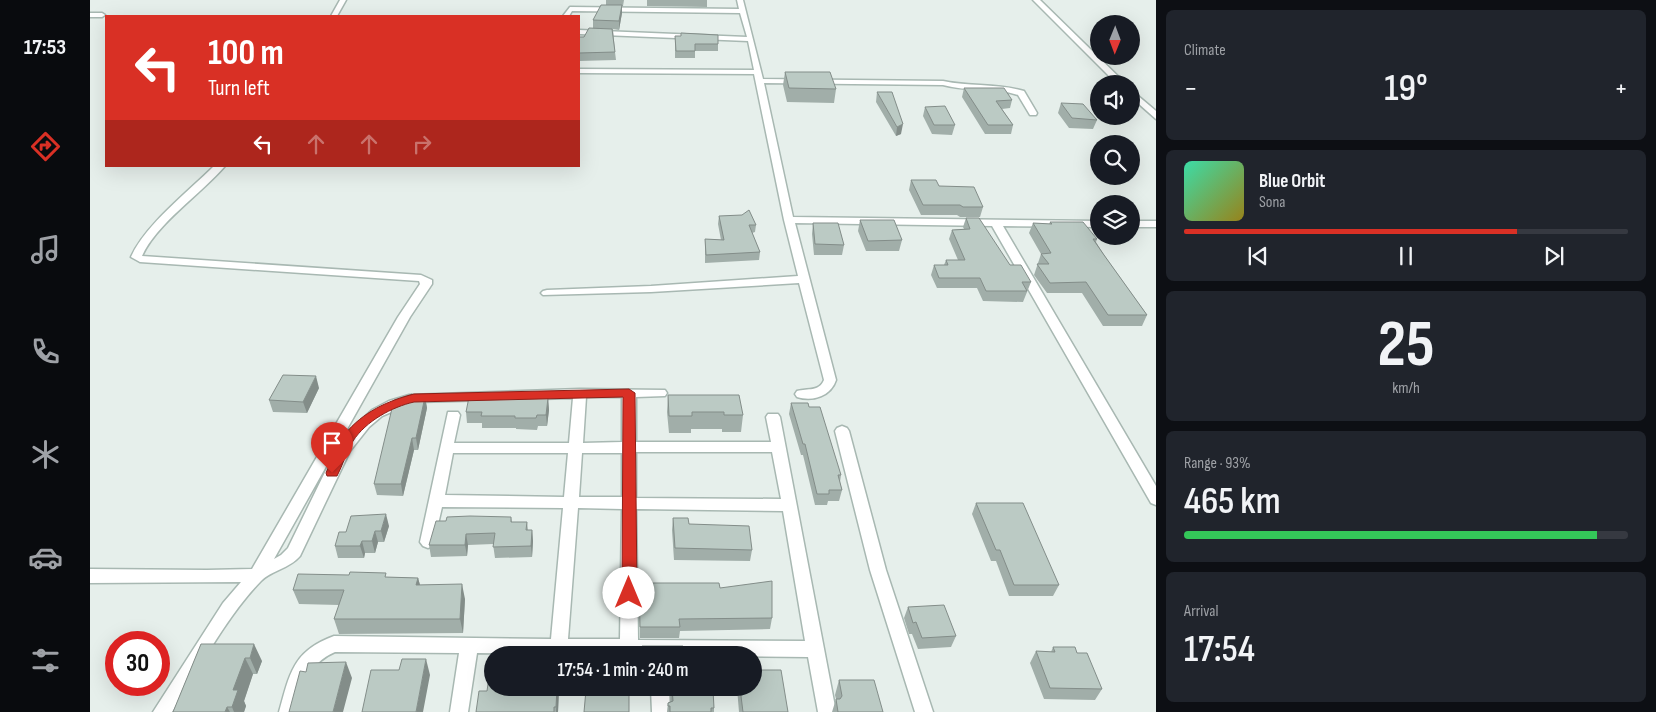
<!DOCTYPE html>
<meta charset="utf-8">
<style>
body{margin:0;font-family:"Sofia Sans Condensed",sans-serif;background:#20242c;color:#f1f3f6;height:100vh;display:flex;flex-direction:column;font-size:19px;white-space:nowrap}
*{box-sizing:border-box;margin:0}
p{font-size:16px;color:#9ea1a6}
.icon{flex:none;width:28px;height:28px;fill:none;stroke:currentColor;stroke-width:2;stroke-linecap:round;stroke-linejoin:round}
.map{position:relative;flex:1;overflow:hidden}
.side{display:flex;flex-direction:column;gap:10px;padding:10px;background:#0d0f14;width:500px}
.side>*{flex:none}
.top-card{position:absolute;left:15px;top:15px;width:475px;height:152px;border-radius:0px;box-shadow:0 5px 20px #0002;background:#d93025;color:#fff;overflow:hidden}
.needle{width:32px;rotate:181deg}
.tools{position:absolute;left:1000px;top:15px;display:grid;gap:10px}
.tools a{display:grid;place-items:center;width:50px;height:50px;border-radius:50%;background:#171b24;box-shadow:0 5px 20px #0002;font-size:25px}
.speed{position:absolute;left:15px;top:631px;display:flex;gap:10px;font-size:25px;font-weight:700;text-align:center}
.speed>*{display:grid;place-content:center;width:65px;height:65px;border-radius:50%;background:#171b24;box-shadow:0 5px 20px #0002;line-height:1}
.speed .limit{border:8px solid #d22;background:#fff;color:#111}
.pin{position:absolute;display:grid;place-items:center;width:42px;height:42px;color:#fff;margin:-51px -21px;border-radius:50% 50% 50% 0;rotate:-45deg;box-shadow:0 0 5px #0007}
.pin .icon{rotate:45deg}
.me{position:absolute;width:55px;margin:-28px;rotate:0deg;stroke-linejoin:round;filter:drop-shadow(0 0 4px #0008)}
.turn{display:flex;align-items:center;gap:18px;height:105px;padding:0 20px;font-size:22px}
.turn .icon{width:65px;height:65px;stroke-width:2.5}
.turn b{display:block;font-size:35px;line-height:42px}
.lanes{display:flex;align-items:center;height:48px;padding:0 20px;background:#0003;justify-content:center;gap:25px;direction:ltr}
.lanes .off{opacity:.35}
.big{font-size:38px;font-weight:600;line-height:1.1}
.side .tile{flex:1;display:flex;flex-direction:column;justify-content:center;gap:8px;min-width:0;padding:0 18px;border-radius:8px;background:#20242c}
.side .dial{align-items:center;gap:0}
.dial b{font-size:65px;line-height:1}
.song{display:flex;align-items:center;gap:15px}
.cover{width:60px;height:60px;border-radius:8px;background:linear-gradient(135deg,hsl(160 70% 55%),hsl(50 70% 35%))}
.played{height:5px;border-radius:2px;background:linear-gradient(90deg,#d93025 75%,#363941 75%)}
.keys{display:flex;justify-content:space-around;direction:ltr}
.heat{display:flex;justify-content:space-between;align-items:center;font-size:28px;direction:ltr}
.charge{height:8px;border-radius:4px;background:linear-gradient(90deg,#34c759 93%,#363941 0)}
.trip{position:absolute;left:394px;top:646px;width:278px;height:50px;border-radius:25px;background:#171b24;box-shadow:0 5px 20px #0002;font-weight:600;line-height:50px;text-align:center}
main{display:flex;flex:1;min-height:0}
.tabs{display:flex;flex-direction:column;width:90px;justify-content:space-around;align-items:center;background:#090b0e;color:#9ea1a6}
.tabs .icon{width:35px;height:35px}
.tabs .active{color:#d93025}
.tabs b{font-size:22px;color:#f1f3f6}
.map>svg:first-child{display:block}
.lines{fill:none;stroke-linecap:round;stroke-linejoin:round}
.street-casing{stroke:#a8b8b2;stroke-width:3}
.street{fill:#fff;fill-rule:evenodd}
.wall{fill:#a1aea9}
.shaded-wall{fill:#838d89}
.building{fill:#bbcac4;stroke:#838d89}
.route{fill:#d93025;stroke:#8d1f18}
</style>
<main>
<nav class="tabs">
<b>17:53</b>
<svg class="icon active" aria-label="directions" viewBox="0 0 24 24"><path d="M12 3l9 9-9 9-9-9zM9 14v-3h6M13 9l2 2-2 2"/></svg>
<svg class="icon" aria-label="music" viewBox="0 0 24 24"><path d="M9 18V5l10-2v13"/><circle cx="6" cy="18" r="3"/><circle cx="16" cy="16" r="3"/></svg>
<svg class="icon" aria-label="phone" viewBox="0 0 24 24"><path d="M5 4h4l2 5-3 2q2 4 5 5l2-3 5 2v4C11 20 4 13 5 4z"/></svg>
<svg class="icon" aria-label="climate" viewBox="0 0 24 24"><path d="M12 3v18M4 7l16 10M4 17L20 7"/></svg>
<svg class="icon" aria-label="car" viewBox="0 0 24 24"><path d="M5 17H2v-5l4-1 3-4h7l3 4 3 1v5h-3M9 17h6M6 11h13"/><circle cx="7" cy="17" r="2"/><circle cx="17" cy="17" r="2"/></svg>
<svg class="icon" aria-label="filters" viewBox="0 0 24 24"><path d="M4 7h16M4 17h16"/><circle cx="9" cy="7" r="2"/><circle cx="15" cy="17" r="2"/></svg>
</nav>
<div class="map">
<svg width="1066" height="712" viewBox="0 0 1066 712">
<rect width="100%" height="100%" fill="#e6efeb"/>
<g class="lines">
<defs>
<path id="street" d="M 250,0 L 256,0 L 247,16 L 241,16 Z
M 647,0 L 653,0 L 673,79 L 853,81 C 880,87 907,83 934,91 L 947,113 L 946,115 L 940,115 L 928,95 C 904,87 877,92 853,85 L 674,83 L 703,217 L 1009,221 L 1009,227 L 913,226 L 1066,486 L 1066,505 L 1061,503 L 902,226 L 705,223 L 746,380 C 741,396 723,402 707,397 L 705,394 L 707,391 C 718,388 729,392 734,380 L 709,283 L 561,292 L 453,295 L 451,293 L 453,291 L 457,290 L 561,286 L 708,276 L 694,220 L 664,74 L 489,73 L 489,69 L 664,70 L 658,41 L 489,34 L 489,30 L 657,37 L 650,13 L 482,11 L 479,16 L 473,16 L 480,7 L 649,9 Z
M 943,0 L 950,0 L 1036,84 L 1027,84 Z
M 0,13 L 12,13 L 15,15 L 12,17 L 0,17 Z
M 1041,90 L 1066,111 L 1066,119 L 1041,97 Z
M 124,166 L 135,166 C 112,193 66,224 52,256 L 331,275 L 342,280 L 342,284 L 320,317 L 184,559 L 191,555 L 198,548 L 239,464 L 258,432 L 282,410 L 299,401 L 319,395 L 490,389 L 575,390 L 577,393 L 575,396 L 546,397 L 546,442 L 681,442 L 676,417 L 678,414 L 688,414 L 690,417 L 746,712 L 728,712 L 718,657 L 387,653 L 378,712 L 360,712 L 369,653 L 245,652 C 218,663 214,687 207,712 L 189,712 C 200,673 203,651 244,636 L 461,639 L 473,508 L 352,507 L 343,546 L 338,548 L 333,546 L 330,542 L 358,412 L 368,412 L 370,415 L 364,443 L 479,443 L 483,398 L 325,402 L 292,416 L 279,427 L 260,451 L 210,556 C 199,569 182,570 171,581 C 136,617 109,669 82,712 L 63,712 L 133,603 L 151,582 L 0,583 L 0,569 L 117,570 L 162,569 L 308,317 L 330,284 L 329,281 L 50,262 L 41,257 C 55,225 99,191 124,166 ZM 496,397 L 532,397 L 532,442 L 493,443 ZM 546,452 L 682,452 L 691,499 L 546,498 ZM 363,453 L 478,453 L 474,497 L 355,495 ZM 492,453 L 532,453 L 532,497 L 489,497 ZM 488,508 L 532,509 L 530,639 L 478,639 ZM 546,509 L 693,511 L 715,641 L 548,640 Z
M 1041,221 L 1066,221 L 1066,227 L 1041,227 Z
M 752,426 L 757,428 L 759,431 L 796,570 L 843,712 L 825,712 L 780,570 L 745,431 L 747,428 Z
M 561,688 L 579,688 L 580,712 L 562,712 Z"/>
</defs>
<use href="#street" class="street-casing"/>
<use href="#street" class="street"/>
</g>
<path class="wall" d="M 516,0 L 534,0 L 533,6 L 532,6 L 532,13 L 529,30 L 523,29 L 525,52 L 526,60 L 489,61 L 489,37 L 494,37 L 503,28 L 503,20 L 516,5 Z
M 557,0 L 617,0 L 617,7 L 557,6 Z
M 585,36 L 628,44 L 628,51 L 605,51 L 605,58 L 585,58 Z
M 695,72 L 746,89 L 744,103 L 697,102 L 693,85 Z
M 874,88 L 922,100 L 920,108 L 912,109 L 923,125 L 921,134 L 895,134 L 872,97 Z
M 787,92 L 811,134 L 806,136 L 786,102 Z
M 971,103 L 1007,120 L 1003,129 L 979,128 L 968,113 Z
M 835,107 L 865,125 L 862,135 L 842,134 L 833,116 Z
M 821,180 L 849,186 L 893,207 L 890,217 L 870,217 L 867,215 L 831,215 L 819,190 Z
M 629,216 L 666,225 L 665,232 L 662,233 L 670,252 L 669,260 L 615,263 L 615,239 L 631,240 L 628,224 Z
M 876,218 L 920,265 L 941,282 L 933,302 L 893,301 L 887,288 L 847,288 L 841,275 L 844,265 L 854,265 L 856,260 L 868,260 L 859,239 L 862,230 L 874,229 L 873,227 Z
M 770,220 L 812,240 L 809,251 L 776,251 L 768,231 Z
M 960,222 L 1007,239 L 1006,242 L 1014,255 L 1057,315 L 1052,326 L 1013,326 L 992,293 L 957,293 L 944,275 L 951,254 L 939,233 L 943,223 L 959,224 Z
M 723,223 L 754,245 L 752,255 L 724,255 L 722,234 Z
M 229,388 L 217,413 L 183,412 L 179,400 Z
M 578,395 L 653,415 L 651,432 L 632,432 L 632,429 L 601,429 L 601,433 L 579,433 L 577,412 Z
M 322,396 L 335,397 L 337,408 L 328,450 L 324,450 L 313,496 L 287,495 L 284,484 Z
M 458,398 L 459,410 L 457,426 L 448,426 L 447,430 L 426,429 L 426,428 L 392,428 L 392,423 L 377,423 L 376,412 Z
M 701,403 L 719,407 L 751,475 L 750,482 L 752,490 L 749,501 L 738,501 L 737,505 L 725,505 L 713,455 L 711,455 L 699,414 Z
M 886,503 L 969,585 L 963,596 L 919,596 L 906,561 L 901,561 L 882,514 Z
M 421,517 L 422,522 L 437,522 L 438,530 L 442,530 L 443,541 L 442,557 L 405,558 L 403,544 L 378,545 L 377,556 L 341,557 L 339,545 L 356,521 Z
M 583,518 L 662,550 L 660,561 L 584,560 L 582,530 Z
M 299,526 L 294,542 L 288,542 L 285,553 L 275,553 L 274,558 L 248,558 L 245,546 L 256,532 Z
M 298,577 L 328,578 L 330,585 L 375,599 L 373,633 L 249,634 L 244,619 L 249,605 L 209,604 L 203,590 Z
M 549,583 L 630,588 L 682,618 L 680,629 L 590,631 L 589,638 L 550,638 Z
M 818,607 L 866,636 L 861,647 L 828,649 L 822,634 L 819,634 L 814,618 Z
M 111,644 L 172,661 L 167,674 L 163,674 L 154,701 L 156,706 L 154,712 L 83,712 Z
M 963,647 L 987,653 L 1012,689 L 1005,700 L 954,699 L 940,663 L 946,651 L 961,652 Z
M 749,680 L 793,712 L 742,712 L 746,699 L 745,695 Z
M 469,688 L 468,712 L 386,712 L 397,691 Z
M 580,688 L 620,688 L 624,708 L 624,712 L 577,712 L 578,703 L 581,701 Z
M 647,688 L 662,688 L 698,712 L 649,712 Z"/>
<path class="shaded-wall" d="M 532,5 L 532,13 L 529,30 L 529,21 Z
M 813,124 L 811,134 L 806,136 L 807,127 Z
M 226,376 L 229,388 L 217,413 L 213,402 Z
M 335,397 L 337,408 L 328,450 L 326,438 Z
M 458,398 L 459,410 L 457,426 L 456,415 Z
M 322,438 L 324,450 L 313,496 L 311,484 Z
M 296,514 L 299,526 L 294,542 L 291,531 Z
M 442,530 L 443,541 L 442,557 L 441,546 Z
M 285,531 L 288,542 L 285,553 L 282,541 Z
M 376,534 L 378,545 L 377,556 L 375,545 Z
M 272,541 L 275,553 L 274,558 L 270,546 Z
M 328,578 L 332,592 L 326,585 Z
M 372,584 L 375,599 L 373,633 L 370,619 Z
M 164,644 L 172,661 L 167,674 L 160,658 Z
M 155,658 L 163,674 L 154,701 L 156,706 L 154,712 L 144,712 L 142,707 L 143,690 Z
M 336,659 L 340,675 L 333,712 L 326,712 Z
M 256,662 L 262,678 L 253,712 L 243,712 Z
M 467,688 L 469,688 L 468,712 L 466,712 Z
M 137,707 L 140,712 L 135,712 Z"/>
<path class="building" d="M 511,5 L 532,5 L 529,21 L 503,20 Z
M 499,28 L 522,29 L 525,52 L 489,53 L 489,37 L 494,37 Z
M 591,33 L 628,35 L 628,44 L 605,44 L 605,51 L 586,51 L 585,36 L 591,36 Z
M 695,72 L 740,72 L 746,89 L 699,88 Z
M 874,88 L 914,88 L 922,100 L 906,101 L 923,125 L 898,125 Z
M 787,92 L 802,92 L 813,124 L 807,127 Z
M 971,103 L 993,104 L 1007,120 L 982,118 Z
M 855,106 L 865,125 L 844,125 L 835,107 Z
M 821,180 L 846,180 L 849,186 L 884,187 L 893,207 L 873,207 L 870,205 L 833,205 Z
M 659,210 L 666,225 L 659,225 L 670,252 L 616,255 L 615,239 L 634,240 L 629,216 L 652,215 Z
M 876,218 L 889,218 L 920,265 L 931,265 L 941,282 L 932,282 L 937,291 L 896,291 L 890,278 L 849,278 L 844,265 L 858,265 L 856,260 L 875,260 L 862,230 L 880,229 Z
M 770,220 L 804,220 L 812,240 L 778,241 Z
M 960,222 L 993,222 L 1007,239 L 1003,239 L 1014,255 L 1057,315 L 1018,315 L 996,282 L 960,283 L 947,264 L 959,264 L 951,254 L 961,253 L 943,223 L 962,224 Z
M 723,223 L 748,223 L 754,245 L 725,244 Z
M 193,375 L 226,376 L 213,402 L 179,400 Z
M 322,394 L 321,396 L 335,397 L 326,438 L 322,438 L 311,484 L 284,484 L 304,400 Z
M 578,395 L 649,395 L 653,415 L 634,415 L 634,412 L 602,412 L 602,416 L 579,416 Z
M 379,397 L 458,398 L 456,415 L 447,415 L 446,418 L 425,418 L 425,416 L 391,416 L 392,412 L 376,412 Z
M 701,403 L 718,403 L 719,407 L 730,407 L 751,475 L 748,475 L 752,490 L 739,490 L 739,494 L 727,494 L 715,444 L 713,444 Z
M 886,503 L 933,503 L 969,585 L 924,585 L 910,550 L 906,550 Z
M 296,514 L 291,531 L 285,531 L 282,541 L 272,541 L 270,546 L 245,546 L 249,532 L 256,532 L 261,516 Z
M 380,516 L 421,517 L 421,522 L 437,522 L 436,530 L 442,530 L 441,546 L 403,547 L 405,533 L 376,534 L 375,545 L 339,545 L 346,521 L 356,521 L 357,517 Z
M 583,518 L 598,518 L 599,524 L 659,526 L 662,550 L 585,548 Z
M 260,572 L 296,573 L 295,577 L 328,578 L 326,585 L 372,584 L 370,619 L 244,619 L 254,590 L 203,590 L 208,574 L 259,575 Z
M 682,581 L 682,618 L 589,619 L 590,627 L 550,627 L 549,583 L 629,583 L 630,588 Z
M 854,605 L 866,636 L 832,638 L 826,622 L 823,623 L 818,607 Z
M 111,644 L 164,644 L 160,658 L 155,658 L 143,690 L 148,690 L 142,707 L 137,707 L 135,712 L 83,712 Z
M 552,646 L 593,646 L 594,655 L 553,655 Z
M 963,647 L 985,647 L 987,653 L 997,653 L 1012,689 L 960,688 L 946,651 L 965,652 Z
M 312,659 L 336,659 L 326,712 L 272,712 L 281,670 L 309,670 Z
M 256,662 L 243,712 L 199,712 L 210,671 L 216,672 L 218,663 Z
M 401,663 L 402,663 L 402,688 L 467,688 L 466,707 L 464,707 L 464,712 L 386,712 L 389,691 L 397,691 Z
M 662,670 L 691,670 L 698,712 L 653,712 L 650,688 L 662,688 Z
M 749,680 L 784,680 L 793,712 L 748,712 L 746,699 L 750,699 L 752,696 Z
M 582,688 L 620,688 L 620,690 L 623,690 L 624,708 L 621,708 L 621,712 L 580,712 L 580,706 L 578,706 L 578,703 L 583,701 Z
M 496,690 L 539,690 L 539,712 L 494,712 Z"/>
<path class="route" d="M 539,389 L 545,393 L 547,593 L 545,598 L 539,600 L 534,598 L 532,593 L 533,397 L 324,402 C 302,407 276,421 263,441 C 256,452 253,465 247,476 L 237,476 L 236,473 C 241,461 246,444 255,434 C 273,412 297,401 324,394 Z"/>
</svg>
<div class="tools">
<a><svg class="needle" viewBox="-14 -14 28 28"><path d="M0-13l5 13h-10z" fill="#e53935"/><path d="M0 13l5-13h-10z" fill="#9ea1a6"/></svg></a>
<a><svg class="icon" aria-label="sound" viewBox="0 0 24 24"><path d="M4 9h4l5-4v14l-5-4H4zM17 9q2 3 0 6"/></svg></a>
<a><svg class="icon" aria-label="search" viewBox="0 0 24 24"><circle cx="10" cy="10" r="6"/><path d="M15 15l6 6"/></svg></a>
<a><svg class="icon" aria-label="layers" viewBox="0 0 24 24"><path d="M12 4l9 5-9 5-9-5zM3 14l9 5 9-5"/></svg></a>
</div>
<div class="speed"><div class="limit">30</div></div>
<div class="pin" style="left:242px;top:473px;background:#d93025"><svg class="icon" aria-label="arrive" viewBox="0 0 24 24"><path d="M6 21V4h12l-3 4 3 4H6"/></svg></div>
<svg class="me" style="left:539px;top:593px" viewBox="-20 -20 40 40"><circle r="19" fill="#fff"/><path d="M0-13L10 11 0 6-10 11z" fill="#d93025"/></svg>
<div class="trip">17:54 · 1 min · 240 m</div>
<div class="top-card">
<div class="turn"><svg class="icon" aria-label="left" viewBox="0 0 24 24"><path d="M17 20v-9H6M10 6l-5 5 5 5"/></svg><div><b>100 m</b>Turn left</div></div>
<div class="lanes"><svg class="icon" aria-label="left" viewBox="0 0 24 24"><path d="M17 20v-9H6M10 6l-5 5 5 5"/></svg><svg class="icon off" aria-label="ahead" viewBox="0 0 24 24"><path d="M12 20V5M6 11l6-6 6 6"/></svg><svg class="icon off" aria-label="ahead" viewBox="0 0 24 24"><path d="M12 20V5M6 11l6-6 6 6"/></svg><svg class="icon off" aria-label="right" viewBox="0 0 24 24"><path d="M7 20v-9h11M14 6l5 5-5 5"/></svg></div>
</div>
</div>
<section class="side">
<div class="tile"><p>Climate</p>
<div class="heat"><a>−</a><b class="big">19°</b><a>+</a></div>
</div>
<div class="tile">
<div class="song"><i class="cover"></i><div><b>Blue Orbit</b><p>Sona</p></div></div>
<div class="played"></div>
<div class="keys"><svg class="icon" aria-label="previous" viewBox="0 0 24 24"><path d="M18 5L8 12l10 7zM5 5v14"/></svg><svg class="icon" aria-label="pause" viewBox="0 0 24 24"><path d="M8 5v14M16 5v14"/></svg><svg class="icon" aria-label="next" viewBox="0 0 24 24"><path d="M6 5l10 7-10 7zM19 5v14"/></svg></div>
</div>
<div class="tile dial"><b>25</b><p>km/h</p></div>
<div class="tile"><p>Range · 93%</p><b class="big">465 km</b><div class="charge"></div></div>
<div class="tile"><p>Arrival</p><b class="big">17:54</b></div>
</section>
</main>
